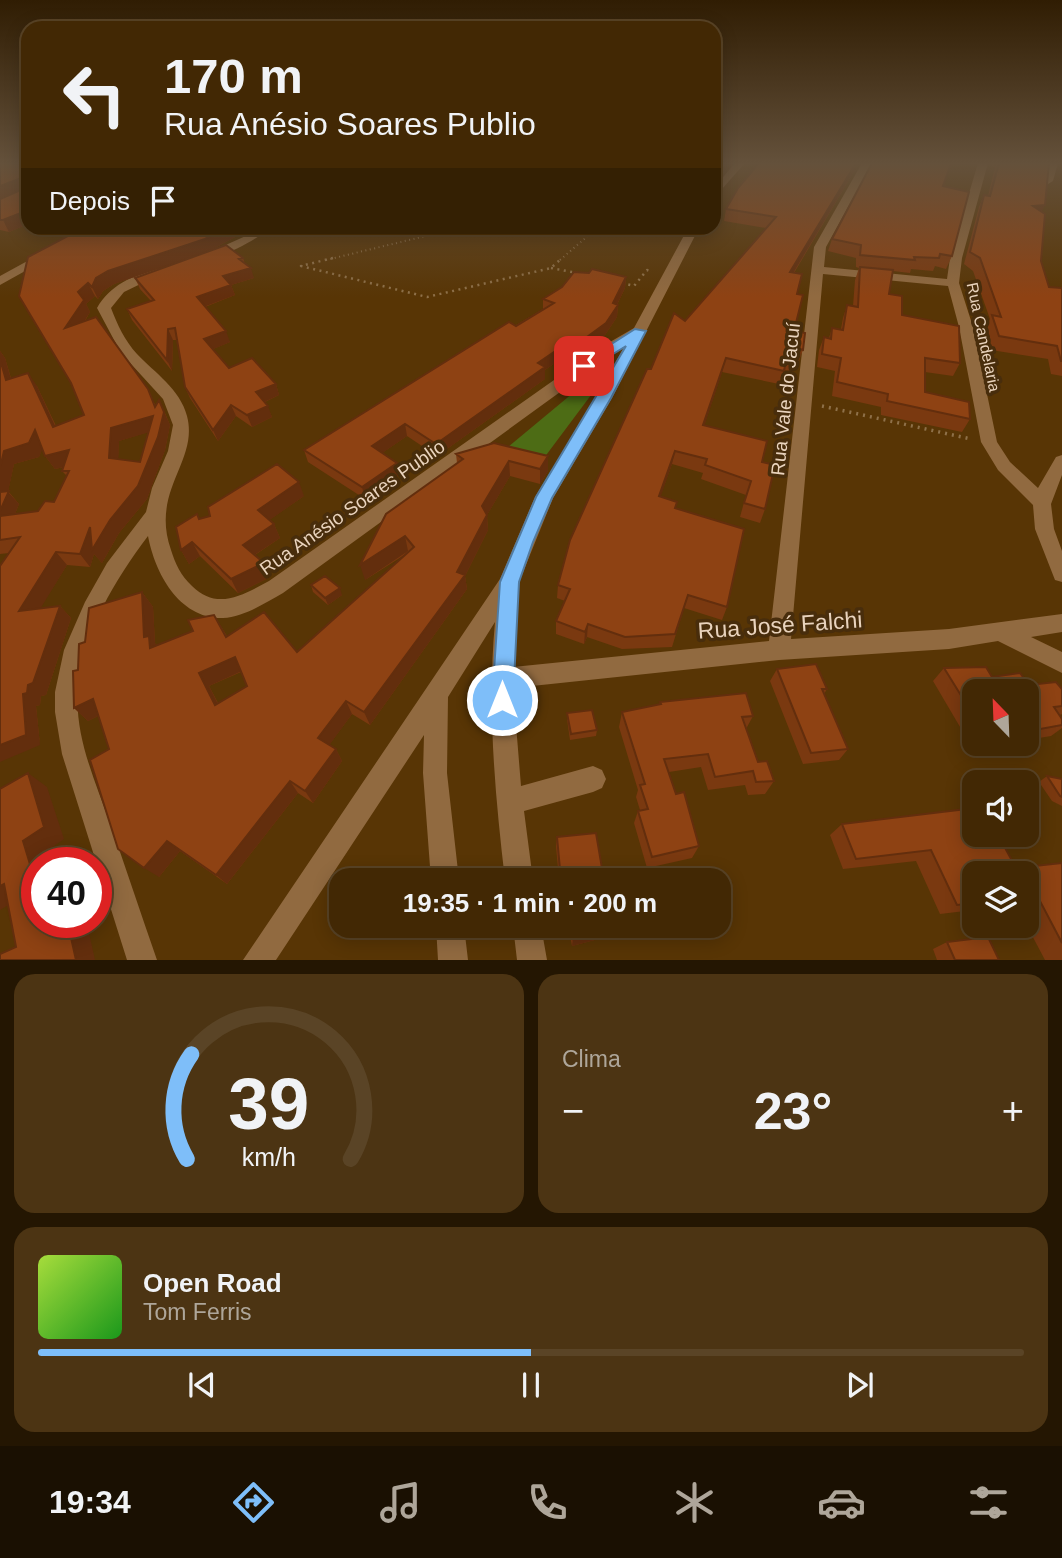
<!DOCTYPE html>
<html lang="pt">
<meta charset="utf-8">
<style>
body{margin:0;font-family:Helvetica,sans-serif;background:#4c3413;color:#f1f3f6;height:100vh;display:flex;flex-direction:column;font-size:26px;white-space:nowrap}
*{box-sizing:border-box;margin:0}
p{font-size:23px;color:#aea69a}
.icon{flex:none;width:38px;height:38px;fill:none;stroke:currentColor;stroke-width:2;stroke-linecap:round;stroke-linejoin:round}
.map{position:relative;height:960px;overflow:hidden}
.drawer{display:flex;flex-direction:column;gap:14px;padding:14px;background:#241602;flex:1}
.drawer>*{flex:none}
.guide{position:absolute;left:21px;top:21px;width:700px;height:214px;border-radius:21px;box-shadow:0 4px 18px #0003,0 0 0 2px #5a4426;background:#422804;color:#f1f3f6;overflow:hidden}
.needle{width:46px;rotate:337deg}
.tools{position:absolute;left:962px;top:679px;display:grid;gap:14px}
.tools a{display:grid;place-items:center;width:77px;height:77px;border-radius:14px;background:#422804;box-shadow:0 4px 18px #0003,0 0 0 2px #5a4426;font-size:35px}
.speed{position:absolute;left:21px;top:847px;display:flex;gap:14px;font-size:35px;font-weight:700;text-align:center}
.speed>*{display:grid;place-content:center;width:91px;height:91px;border-radius:50%;background:#422804;box-shadow:0 4px 18px #0003,0 0 0 2px #5a4426;line-height:1}
.speed .limit{border:10px solid #d22;background:#fff;color:#111}
.pin{position:absolute;display:grid;place-items:center;width:60px;height:60px;color:#fff;margin:-30px;border-radius:14px;box-shadow:0 4px 10px #0006}
.me{position:absolute;width:77px;margin:-38px;rotate:0deg;stroke-linejoin:round;filter:drop-shadow(0 0 5px #0008)}
.turn{display:flex;align-items:center;gap:24px;height:147px;padding:0 28px;font-size:32px}
.turn .icon{width:91px;height:91px;stroke-width:2.5}
.turn b{display:block;font-size:49px;line-height:60px}
.then{display:flex;align-items:center;height:66px;padding:0 28px;background:#0003;gap:14px;font-size:26px}
.big{font-size:52px;font-weight:700;line-height:1.1}
.drawer .widget{flex:1;display:flex;flex-direction:column;justify-content:center;gap:10px;min-width:0;padding:0 24px;border-radius:21px;background:#4c3413}
.drawer .dial{align-items:center;gap:0}
.dial svg{height:182px;overflow:visible;fill:none;stroke:#5a4426;stroke-width:7;stroke-linecap:round;text-anchor:middle}
.dial text{fill:#f1f3f6;stroke:none}
.song{display:flex;align-items:center;gap:21px}
.cover{width:84px;height:84px;border-radius:10px;background:linear-gradient(135deg,hsl(80 70% 55%),hsl(120 70% 35%))}
.played{height:7px;border-radius:4px;background:linear-gradient(90deg,#7ebef9 50%,#5a4426 50%)}
.keys{display:flex;justify-content:space-around;direction:ltr}
.heat{display:flex;justify-content:space-between;align-items:center;font-size:38px;direction:ltr}
.drawer .tiles{flex:1;display:grid;gap:14px;grid-template-columns:1fr 1fr}
.widget:last-child{grid-column:span 2}
.trip{position:absolute;left:329px;top:868px;width:402px;height:70px;border-radius:21px;background:#422804;box-shadow:0 4px 18px #0003,0 0 0 2px #5a4426;font-weight:700;line-height:70px;text-align:center}
.tabs{display:flex;height:112px;justify-content:space-around;align-items:center;background:#1a1002;color:#aea69a}
.tabs .icon{width:49px;height:49px}
.tabs .active{color:#7ebef9}
.tabs b{font-size:32px;color:#f1f3f6}
.map>svg:first-child{display:block}
.green{fill:#4d6c15}
.lines{fill:none;stroke-linecap:round;stroke-linejoin:round}
.path-far2{stroke:#8e7049;stroke-width:2;stroke-dasharray:1 3.5;stroke-linecap:butt}
.path-far1{stroke:#8e7049;stroke-width:2.5;stroke-dasharray:2 4.5;stroke-linecap:butt}
.path{stroke:#8e7049;stroke-width:3.5;stroke-dasharray:2 5;stroke-linecap:butt}
.minor{fill:#916a40;fill-rule:evenodd}
.wall{fill:#7a3910;fill-rule:evenodd}
.shaded-wall{fill:#632e0d}
.building{fill:#8e4213;stroke:#632e0d;stroke-width:2;fill-rule:evenodd}
.route{fill:#7ebef9;stroke:#527ca2;stroke-width:2}
.labels{text-anchor:middle;stroke-width:7;stroke-linejoin:round;paint-order:stroke}
.far-street-label{font-size:16px;fill:#e9d3bd;stroke:#482d0c}
.street-label{font-size:19px;fill:#e9d3bd;stroke:#482d0c}
.near-street-label{font-size:23px;fill:#e9d3bd;stroke:#482d0c}
</style>
<div class="map">
<svg width="1062" height="960" viewBox="0 0 1062 960">
<rect width="100%" height="100%" fill="#583505"/>
<path class="green" d="M 604,365 L 609,371 L 541,462 L 485,466 L 585,383 L 596,367 Z"/>
<g class="lines">
<path class="path-far2" d="M 326,260 L 459,228
M 560,260 L 597,228"/>
<path class="path-far1" d="M 333,258 L 301,266 L 427,297 L 551,268 L 562,258
M 551,268 L 577,273
M 622,283 L 634,286 L 647,270 L 652,272"/>
<path class="path" d="M 822,406 L 971,439"/>
<path class="minor" d="M 735,163 L 745,163 L 714,198 L 714,188 Z
M 862,163 L 872,163 L 826,247 L 824,267 L 947,279 L 950,258 L 978,163 L 988,163 L 962,258 L 959,283 L 973,327 L 997,442 L 1010,462 L 1038,488 L 1056,457 L 1062,455 L 1062,475 L 1051,504 L 1054,529 L 1062,551 L 1062,582 L 1055,580 L 1035,529 L 1033,505 L 998,470 L 981,442 L 959,327 L 948,286 L 823,274 L 791,639 L 949,629 L 1062,614 L 1062,632 L 1031,637 L 1062,652 L 1062,673 L 998,641 L 949,649 L 779,660 L 513,688 L 521,786 L 593,766 L 602,770 L 606,779 L 602,788 L 593,792 L 524,811 L 533,880 L 505,880 C 495,794 487,709 495,622 L 448,697 L 447,773 L 459,880 L 431,880 L 423,773 L 424,735 L 276,960 L 243,960 L 500,579 L 535,497 L 596,398 L 625,345 L 283,593 C 265,603 244,617 223,618 C 179,619 155,573 148,536 C 115,580 83,632 78,689 C 74,735 95,781 110,823 C 126,869 141,914 157,960 L 127,960 L 62,754 L 55,712 L 55,692 L 64,650 L 85,602 L 107,563 L 146,512 L 152,488 L 168,451 L 173,425 L 163,399 L 121,353 L 97,308 C 110,285 132,276 157,269 L 163,273 L 124,292 L 111,308 C 117,324 125,341 137,354 C 155,373 180,389 187,416 C 199,462 150,490 171,550 C 175,563 181,576 192,586 C 217,611 243,595 269,581 L 598,349 L 634,328 L 688,228 L 699,228 L 612,398 L 553,498 L 519,582 L 513,667 L 769,641 L 814,247 Z
M 1048,163 L 1058,163 L 1053,181 L 1048,184 L 1043,181 Z
M 257,228 L 269,228 C 259,239 213,264 201,256 L 248,235 Z
M 42,253 L 52,256 L 0,285 L 0,276 Z
M 436,926 L 464,926 L 468,960 L 438,960 Z
M 513,926 L 541,926 L 547,960 L 517,960 Z"/>
</g>
<path class="wall" d="M 0,163 L 28,164 L 28,224 L 9,232 L 0,230 Z
M 759,163 L 859,163 L 794,273 L 797,294 L 794,331 L 803,350 L 798,363 L 796,363 L 793,372 L 784,370 L 779,384 L 722,372 L 704,426 L 762,462 L 765,509 L 760,523 L 740,517 L 746,495 L 701,479 L 703,473 L 672,464 L 660,497 L 675,509 L 727,607 L 722,620 L 684,608 L 672,647 L 622,649 L 587,637 L 584,644 L 556,634 L 556,621 L 565,601 L 557,598 L 558,585 L 651,369 L 685,321 L 766,228 L 724,221 L 726,209 Z
M 990,163 L 1049,163 L 1041,212 L 1041,261 L 1049,287 L 1062,288 L 1062,376 L 1051,374 L 1048,359 L 991,350 L 985,329 L 990,319 L 973,271 L 964,264 L 979,207 L 984,195 L 988,196 L 995,167 L 990,166 Z
M 943,186 L 952,256 L 946,269 L 935,266 L 933,271 L 911,269 L 910,273 L 893,271 L 889,294 L 902,315 L 960,363 L 953,376 L 925,372 L 925,392 L 970,419 L 962,432 L 881,415 L 881,407 L 832,396 L 835,371 L 817,367 L 819,350 L 824,337 L 829,338 L 832,328 L 841,329 L 843,318 L 847,305 L 853,306 L 855,280 L 859,268 L 856,267 L 856,258 L 828,251 L 832,239 Z
M 59,228 L 252,228 L 209,251 L 114,284 L 103,291 L 98,299 L 95,296 L 86,304 L 90,312 L 85,321 L 156,405 L 165,413 L 170,425 L 165,450 L 147,499 L 119,533 L 102,563 L 94,554 L 90,567 L 67,565 L 40,608 L 60,606 L 71,618 L 46,695 L 41,696 L 40,705 L 36,706 L 40,745 L 9,553 L 0,554 L 0,351 L 5,358 L 11,378 L 37,386 L 56,426 L 84,415 L 77,231 ZM 148,432 L 140,462 L 118,459 L 119,441 ZM 42,448 L 45,456 L 55,469 L 64,467 L 62,471 L 67,476 L 54,502 L 38,511 L 15,514 L 19,504 L 8,491 L 14,464 L 39,457 Z
M 243,258 L 245,264 L 254,278 L 231,285 L 235,295 L 205,307 L 230,342 L 213,349 L 229,368 L 276,384 L 279,395 L 265,402 L 272,417 L 252,427 L 236,416 L 218,441 L 190,398 L 185,387 L 177,340 L 173,340 L 172,371 L 132,320 L 127,309 L 151,301 L 140,289 L 135,278 Z
M 626,277 L 625,288 L 617,305 L 618,305 L 617,317 L 605,335 L 575,357 L 568,354 L 545,370 L 545,379 L 437,456 L 407,436 L 382,453 L 397,463 L 399,475 L 365,499 L 308,462 L 304,450 L 543,309 L 543,299 Z
M 456,454 L 548,456 L 548,471 L 540,484 L 510,476 L 487,515 L 488,530 L 465,576 L 467,589 L 370,725 L 352,714 L 329,745 L 336,749 L 342,761 L 313,803 L 298,793 L 227,884 L 180,851 L 159,877 L 109,749 L 98,716 L 88,721 L 74,708 L 78,670 L 85,642 L 142,592 L 153,607 L 155,643 L 156,645 L 193,631 L 214,615 L 227,636 L 297,652 L 409,552 L 365,580 L 457,463 ZM 241,672 L 247,686 L 218,703 L 209,686 Z
M 304,496 L 269,520 L 274,524 L 280,538 L 255,555 L 270,577 L 238,593 L 200,556 L 189,564 L 181,550 L 200,519 Z
M 311,585 L 342,595 L 328,605 L 313,592 Z
M 944,668 L 992,677 L 1029,685 L 1062,689 L 1062,714 L 1060,715 L 1062,719 L 1062,728 L 1051,736 L 1027,740 L 1027,691 L 975,691 L 975,731 L 963,732 L 933,681 Z
M 777,669 L 827,689 L 824,694 L 848,749 L 839,760 L 803,764 L 770,681 Z
M 660,702 L 753,716 L 746,729 L 758,762 L 774,781 L 765,794 L 748,795 L 745,785 L 708,790 L 701,767 L 669,772 L 676,794 L 699,846 L 692,858 L 647,868 L 634,823 L 638,811 L 640,810 L 636,797 L 638,790 L 619,727 L 622,712 L 659,705 Z
M 567,713 L 597,730 L 596,736 L 570,740 L 567,719 Z
M 1047,776 L 1062,779 L 1062,806 L 1052,801 L 1039,782 Z
M 842,824 L 1016,868 L 1062,863 L 1062,960 L 1045,960 L 1027,926 L 1027,873 L 975,873 L 975,915 L 968,916 L 965,911 L 940,914 L 916,861 L 843,869 L 830,835 Z
M 557,837 L 604,880 L 559,880 L 556,846 Z
M 568,926 L 645,926 L 644,927 L 572,946 Z
M 947,942 L 999,960 L 937,960 L 933,949 Z"/>
<path class="shaded-wall" d="M 856,163 L 859,163 L 786,285 L 790,272 Z
M 21,178 L 27,189 L 0,200 L 0,186 Z
M 1045,205 L 1039,217 L 1033,206 Z
M 26,211 L 28,214 L 28,224 L 9,232 L 3,220 Z
M 226,228 L 252,228 L 209,251 L 114,284 L 103,291 L 98,299 L 92,287 L 96,278 L 108,271 Z
M 251,268 L 254,278 L 231,285 L 235,295 L 201,308 L 197,297 L 223,276 Z
M 626,277 L 625,288 L 612,315 L 613,303 Z
M 88,283 L 95,296 L 86,304 L 90,312 L 72,341 L 65,328 L 78,292 Z
M 618,305 L 617,317 L 605,335 L 575,357 L 576,345 Z
M 168,329 L 173,340 L 172,371 L 167,360 Z
M 226,331 L 230,342 L 209,351 L 204,339 Z
M 569,342 L 568,354 L 545,370 L 545,379 L 437,456 L 436,444 L 538,363 Z
M 0,351 L 5,358 L 15,393 L 6,380 L 0,359 Z
M 726,358 L 722,372 L 700,439 L 703,425 Z
M 28,373 L 37,386 L 62,441 L 53,427 Z
M 276,384 L 279,395 L 260,404 L 256,392 Z
M 159,400 L 170,425 L 165,450 L 147,499 L 119,533 L 102,563 L 94,554 L 90,567 L 80,554 L 90,527 L 110,520 L 138,486 Z
M 231,405 L 236,416 L 218,441 L 213,430 Z
M 268,406 L 272,417 L 252,427 L 247,415 Z
M 153,416 L 160,429 L 119,441 L 118,471 L 109,458 L 111,428 Z
M 405,424 L 407,436 L 375,458 L 372,446 Z
M 35,430 L 45,443 L 39,457 L 14,464 L 8,492 L 19,504 L 9,529 L 0,519 L 0,468 L 4,451 Z
M 69,450 L 78,464 L 55,469 L 45,456 Z
M 675,451 L 672,464 L 656,510 L 659,496 Z
M 548,456 L 548,471 L 540,484 L 540,469 Z
M 509,461 L 510,476 L 483,522 L 482,506 Z
M 397,463 L 399,475 L 365,499 L 362,487 Z
M 299,482 L 304,496 L 264,524 L 258,510 Z
M 487,515 L 488,530 L 465,576 L 467,589 L 370,725 L 364,712 L 457,572 Z
M 274,524 L 280,538 L 250,558 L 243,545 Z
M 405,536 L 408,551 L 365,580 L 360,565 Z
M 192,542 L 200,556 L 189,564 L 181,550 Z
M 56,552 L 67,565 L 31,624 L 19,611 Z
M 264,563 L 270,577 L 238,593 L 231,579 Z
M 340,588 L 342,595 L 328,605 L 325,598 Z
M 142,592 L 153,607 L 155,643 L 160,650 L 150,648 L 144,637 Z
M 60,606 L 71,618 L 46,695 L 41,696 L 40,705 L 36,706 L 40,745 L 0,762 L 0,745 L 28,685 Z
M 588,624 L 587,637 L 584,644 L 585,632 Z
M 235,657 L 244,670 L 209,686 L 225,718 L 215,705 L 199,673 Z
M 93,699 L 106,712 L 88,721 L 74,708 Z
M 346,701 L 352,714 L 325,751 L 318,738 Z
M 336,749 L 342,761 L 313,803 L 305,791 Z
M 28,773 L 47,787 L 64,839 L 44,853 L 47,863 L 37,863 L 37,876 L 33,874 L 23,841 Z
M 290,781 L 298,793 L 227,884 L 216,875 Z
M 167,841 L 180,851 L 159,877 L 144,868 Z
M 4,884 L 27,894 L 0,910 L 0,886 Z
M 50,922 L 69,922 L 69,924 L 89,933 L 95,960 L 76,960 L 52,931 Z
M 626,926 L 645,926 L 644,927 L 572,946 L 573,939 Z"/>
<path class="building" d="M 0,163 L 28,164 L 28,211 L 26,211 L 3,220 L 0,220 L 0,199 L 23,189 L 25,180 L 21,178 L 0,186 Z
M 759,163 L 856,163 L 790,272 L 802,274 L 797,294 L 803,295 L 794,331 L 805,333 L 803,350 L 800,349 L 798,359 L 787,356 L 784,371 L 726,358 L 703,425 L 767,441 L 762,462 L 775,465 L 765,509 L 744,503 L 751,481 L 705,465 L 707,459 L 675,451 L 659,496 L 677,502 L 675,508 L 744,529 L 727,607 L 688,595 L 675,634 L 625,637 L 588,624 L 585,632 L 556,621 L 570,589 L 558,585 L 570,540 L 647,369 L 651,369 L 674,313 L 685,321 L 776,217 L 726,209 L 738,188 Z
M 872,163 L 951,163 L 943,186 L 969,192 L 952,256 L 940,254 L 939,258 L 914,257 L 915,260 L 860,255 L 861,245 L 832,239 Z
M 999,163 L 1049,163 L 1045,205 L 1033,206 L 1045,214 L 1041,261 L 1049,287 L 1062,288 L 1062,361 L 1061,361 L 1057,346 L 999,336 L 992,315 L 1001,317 L 980,258 L 970,252 L 984,195 L 990,196 Z
M 83,228 L 226,228 L 205,239 L 108,271 L 96,278 L 92,287 L 88,283 L 78,292 L 84,300 L 65,328 L 96,317 L 148,389 L 155,407 L 159,400 L 164,412 L 158,437 L 138,486 L 110,520 L 92,550 L 90,527 L 80,554 L 56,552 L 19,611 L 60,606 L 33,683 L 28,685 L 27,693 L 23,694 L 26,735 L 0,745 L 0,566 L 20,537 L 0,540 L 0,516 L 38,511 L 45,501 L 54,502 L 69,471 L 62,471 L 69,450 L 45,456 L 35,430 L 29,443 L 4,451 L 0,468 L 0,359 L 6,380 L 28,373 L 53,427 L 84,415 L 71,383 L 19,296 L 28,257 ZM 153,416 L 140,462 L 109,458 L 111,428 Z
M 226,245 L 243,258 L 239,259 L 251,268 L 223,276 L 231,285 L 197,297 L 226,331 L 204,339 L 229,368 L 252,358 L 276,384 L 256,392 L 268,406 L 247,415 L 231,405 L 213,430 L 185,387 L 175,328 L 168,329 L 167,360 L 127,309 L 154,300 L 135,278 Z
M 860,267 L 893,270 L 889,294 L 902,296 L 902,315 L 959,326 L 960,363 L 925,358 L 925,392 L 969,402 L 970,419 L 887,401 L 888,394 L 837,382 L 841,358 L 822,354 L 824,337 L 831,339 L 832,328 L 843,330 L 847,305 L 858,307 Z
M 592,269 L 626,277 L 613,303 L 618,305 L 606,323 L 576,345 L 569,342 L 538,363 L 545,367 L 436,444 L 405,424 L 372,446 L 397,463 L 362,487 L 304,450 L 509,322 L 516,326 L 554,303 L 543,299 L 562,287 L 574,272 L 589,273 Z
M 494,443 L 548,456 L 540,469 L 509,461 L 482,506 L 487,515 L 457,572 L 465,575 L 364,712 L 346,701 L 318,738 L 336,749 L 305,791 L 290,781 L 216,875 L 167,841 L 144,868 L 118,849 L 90,760 L 109,749 L 93,699 L 74,708 L 73,671 L 78,670 L 79,644 L 85,642 L 89,608 L 142,592 L 144,637 L 149,636 L 150,648 L 193,631 L 188,620 L 214,615 L 226,637 L 264,612 L 297,652 L 414,547 L 405,536 L 360,565 L 386,514 L 463,459 L 456,454 ZM 235,657 L 247,686 L 215,705 L 199,673 Z
M 277,464 L 299,482 L 258,510 L 274,524 L 243,545 L 264,563 L 231,579 L 192,542 L 181,550 L 176,527 L 197,514 L 199,519 L 210,516 L 208,507 Z
M 9,491 L 0,511 L 0,492 Z
M 325,576 L 340,588 L 325,598 L 311,585 Z
M 816,664 L 827,689 L 822,689 L 848,749 L 811,753 L 777,669 Z
M 986,667 L 992,677 L 1020,673 L 1029,685 L 1056,682 L 1062,689 L 1062,706 L 1054,707 L 1062,719 L 1062,725 L 1035,730 L 1032,725 L 1027,726 L 1027,691 L 975,691 L 975,718 L 944,668 Z
M 746,693 L 753,716 L 742,717 L 758,762 L 767,761 L 774,781 L 756,782 L 753,771 L 715,777 L 708,754 L 664,759 L 676,794 L 684,792 L 699,846 L 652,857 L 638,811 L 648,809 L 640,785 L 645,784 L 622,712 L 661,704 L 660,702 Z
M 592,710 L 597,730 L 571,734 L 567,713 Z
M 28,773 L 44,827 L 23,841 L 33,874 L 37,872 L 37,922 L 50,922 L 52,931 L 68,924 L 76,960 L 0,960 L 0,954 L 16,947 L 4,884 L 0,886 L 0,789 Z
M 1047,776 L 1062,779 L 1062,797 L 1060,796 Z
M 975,808 L 975,835 L 998,835 L 1016,868 L 1062,863 L 1062,943 L 1040,901 L 1027,903 L 1027,873 L 975,873 L 975,903 L 957,905 L 931,850 L 856,859 L 842,824 Z
M 596,833 L 604,880 L 561,880 L 557,837 Z
M 646,871 L 648,880 L 607,880 Z
M 570,926 L 626,926 L 573,939 Z
M 988,937 L 999,960 L 955,960 L 947,942 Z"/>
<linearGradient id="sky" x2="0" y2="1"><stop stop-color="#301d03"/><stop offset="0.55" stop-color="#64513b"/><stop offset="1" stop-color="#64513b" stop-opacity="0"/></linearGradient>
<rect width="1062" height="297" fill="url(#sky)"/>
<path class="route" d="M 635,329 L 646,331 L 611,398 L 552,498 L 533,542 L 519,582 L 513,700 L 510,707 L 502,710 L 495,707 L 492,700 L 500,582 L 536,497 L 626,346 L 589,369 L 577,366 Z"/>
<g class="labels">
<g class="far-street-label">
<text transform="translate(984 337) rotate(78)" y="6">Rua Candelaria</text>
</g>
<g class="street-label">
<text transform="translate(785 399) rotate(-84)" y="7">Rua Vale do Jacuí</text>
<text transform="translate(352 507) rotate(-35)" y="7">Rua Anésio Soares Publio</text>
</g>
<g class="near-street-label">
<text transform="translate(780 625) rotate(-4)" y="8">Rua José Falchi</text>
</g>
</g>
</svg>
<div class="tools">
<a><svg class="needle" viewBox="-14 -14 28 28"><path d="M0-13l5 13h-10z" fill="#e53935"/><path d="M0 13l5-13h-10z" fill="#aea69a"/></svg></a>
<a><svg class="icon" aria-label="sound" viewBox="0 0 24 24"><path d="M4 9h4l5-4v14l-5-4H4zM17 9q2 3 0 6"/></svg></a>
<a><svg class="icon" aria-label="layers" viewBox="0 0 24 24"><path d="M12 4l9 5-9 5-9-5zM3 14l9 5 9-5"/></svg></a>
</div>
<div class="speed"><div class="limit">40</div></div>
<div class="pin" style="left:584px;top:366px;background:#d93025"><svg class="icon" aria-label="arrive" viewBox="0 0 24 24"><path d="M6 21V4h12l-3 4 3 4H6"/></svg></div>
<svg class="me" style="left:502px;top:700px" viewBox="-20 -20 40 40"><circle r="17" fill="#7ebef9" stroke="#fff" stroke-width="3"/><path d="M0-11L8 9 0 5-8 9z" fill="#fff"/></svg>
<div class="trip">19:35 · 1 min · 200 m</div>
<div class="guide">
<div class="turn"><svg class="icon" aria-label="left" viewBox="0 0 24 24"><path d="M17 20v-9H6M10 6l-5 5 5 5"/></svg><div><b>170 m</b>Rua Anésio Soares Publio</div></div>
<div class="then">Depois<svg class="icon" aria-label="arrive" viewBox="0 0 24 24"><path d="M6 21V4h12l-3 4 3 4H6"/></svg></div>
</div>
</div>
<section class="drawer">
<div class="tiles">
<div class="widget dial"><svg viewBox="0 0 100 80">
<path d="M14 69A42 42 0 1 1 86 69"/>
<path d="M14 69A42 42 0 0 1 16 23" stroke="#7ebef9"/>
<text x="50" y="56" font-size="32" font-weight="700">39</text>
<text x="50" y="72" font-size="11">km/h</text>
</svg></div>
<div class="widget"><p>Clima</p>
<div class="heat"><a>−</a><b class="big">23°</b><a>+</a></div>
</div>
<div class="widget">
<div class="song"><i class="cover"></i><div><b>Open Road</b><p>Tom Ferris</p></div></div>
<div class="played"></div>
<div class="keys"><svg class="icon" aria-label="previous" viewBox="0 0 24 24"><path d="M18 5L8 12l10 7zM5 5v14"/></svg><svg class="icon" aria-label="pause" viewBox="0 0 24 24"><path d="M8 5v14M16 5v14"/></svg><svg class="icon" aria-label="next" viewBox="0 0 24 24"><path d="M6 5l10 7-10 7zM19 5v14"/></svg></div>
</div>
</div>
</section>
<nav class="tabs">
<b>19:34</b>
<svg class="icon active" aria-label="directions" viewBox="0 0 24 24"><path d="M12 3l9 9-9 9-9-9zM9 14v-3h6M13 9l2 2-2 2"/></svg>
<svg class="icon" aria-label="music" viewBox="0 0 24 24"><path d="M9 18V5l10-2v13"/><circle cx="6" cy="18" r="3"/><circle cx="16" cy="16" r="3"/></svg>
<svg class="icon" aria-label="phone" viewBox="0 0 24 24"><path d="M5 4h4l2 5-3 2q2 4 5 5l2-3 5 2v4C11 20 4 13 5 4z"/></svg>
<svg class="icon" aria-label="climate" viewBox="0 0 24 24"><path d="M12 3v18M4 7l16 10M4 17L20 7"/></svg>
<svg class="icon" aria-label="car" viewBox="0 0 24 24"><path d="M5 17H2v-5l4-1 3-4h7l3 4 3 1v5h-3M9 17h6M6 11h13"/><circle cx="7" cy="17" r="2"/><circle cx="17" cy="17" r="2"/></svg>
<svg class="icon" aria-label="filters" viewBox="0 0 24 24"><path d="M4 7h16M4 17h16"/><circle cx="9" cy="7" r="2"/><circle cx="15" cy="17" r="2"/></svg>
</nav>
